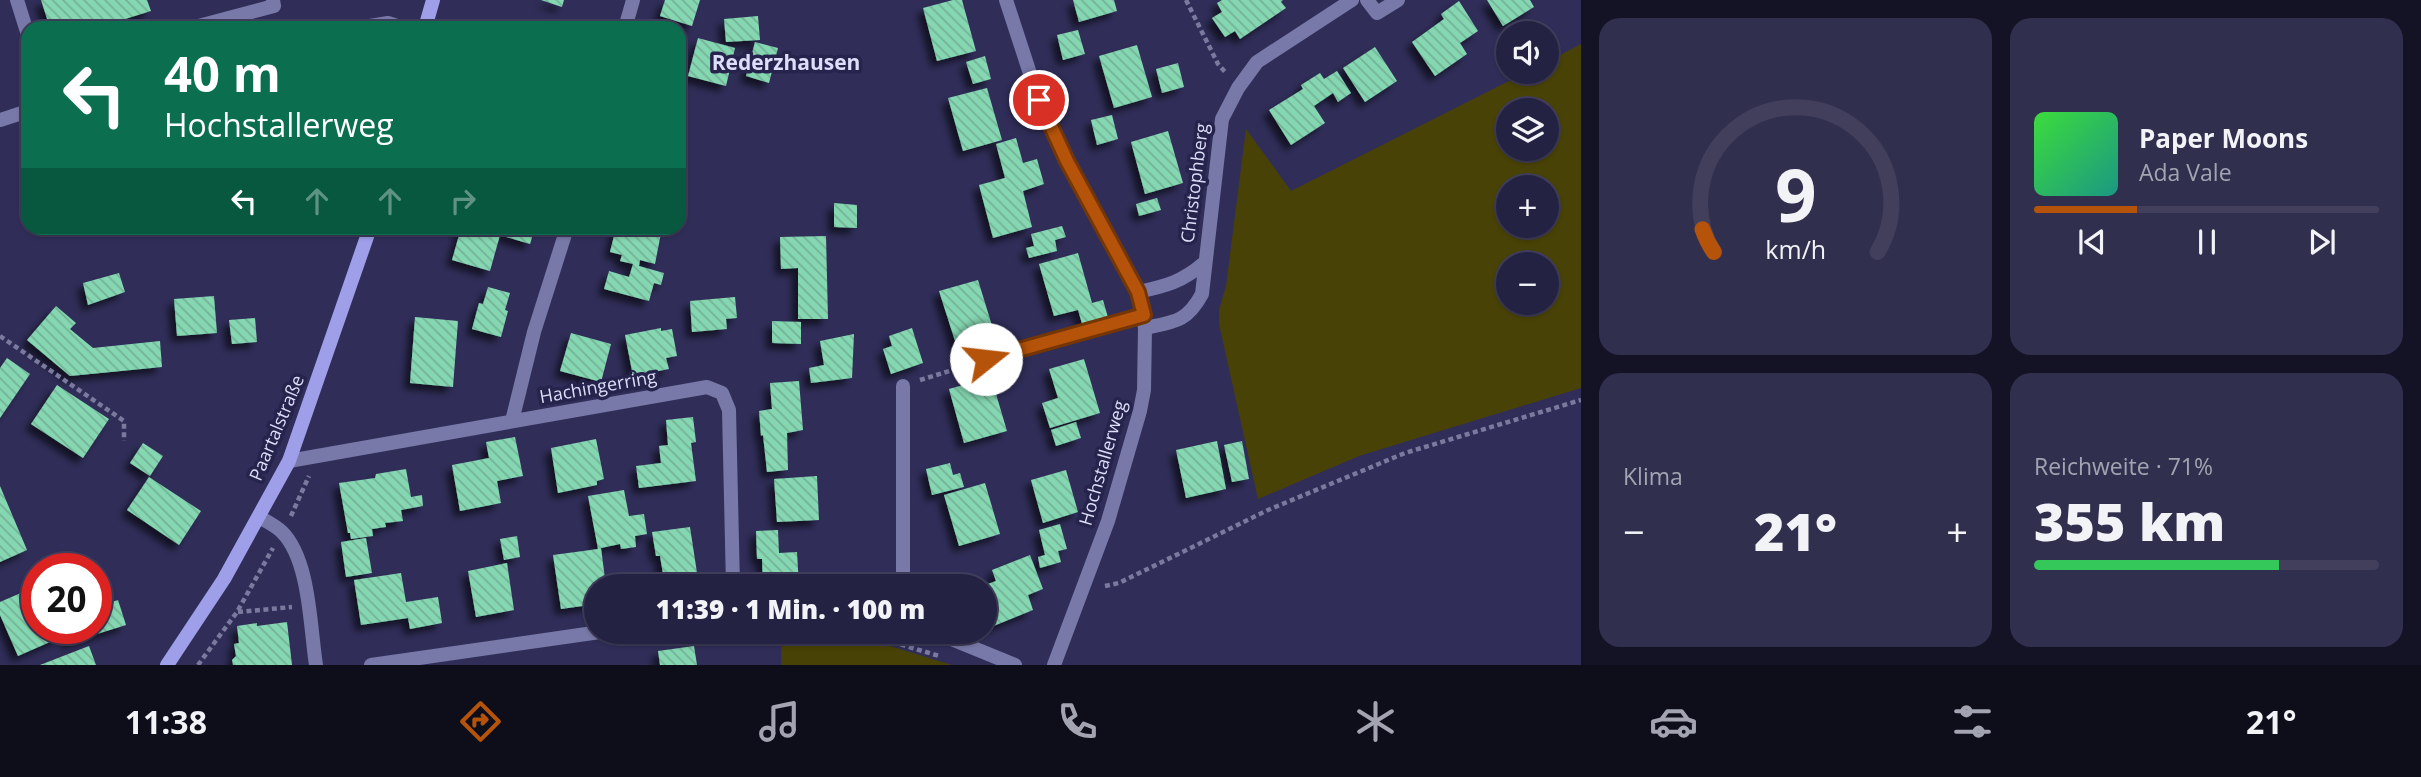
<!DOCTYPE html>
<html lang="de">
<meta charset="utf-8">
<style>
body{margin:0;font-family:"Open Sans",sans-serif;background:#302f4e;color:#f1f3f6;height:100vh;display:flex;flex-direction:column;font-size:26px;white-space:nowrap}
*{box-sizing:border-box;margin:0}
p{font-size:23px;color:#a3a4b2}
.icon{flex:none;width:38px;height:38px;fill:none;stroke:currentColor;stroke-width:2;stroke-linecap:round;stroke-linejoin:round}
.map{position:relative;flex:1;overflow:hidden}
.drawer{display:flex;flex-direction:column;gap:18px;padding:18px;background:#141325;width:840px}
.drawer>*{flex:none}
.banner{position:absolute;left:21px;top:21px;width:665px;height:214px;border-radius:21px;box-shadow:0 2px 5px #0004,0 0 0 2px #413f5c;background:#0b6e4f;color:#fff;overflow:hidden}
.buttons{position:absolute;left:1496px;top:21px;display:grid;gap:14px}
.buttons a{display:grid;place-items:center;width:63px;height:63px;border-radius:50%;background:#242243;box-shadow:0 2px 5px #0004,0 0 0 2px #413f5c;font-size:35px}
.speed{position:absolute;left:21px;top:553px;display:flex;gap:14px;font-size:35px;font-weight:700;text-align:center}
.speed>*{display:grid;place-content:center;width:91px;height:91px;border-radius:50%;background:#242243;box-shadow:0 2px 5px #0004,0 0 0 2px #413f5c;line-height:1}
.speed .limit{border:10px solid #d22;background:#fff;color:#111}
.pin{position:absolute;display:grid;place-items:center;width:60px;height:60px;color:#fff;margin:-30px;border:4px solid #fff;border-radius:50%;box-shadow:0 2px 7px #0007}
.me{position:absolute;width:77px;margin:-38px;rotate:74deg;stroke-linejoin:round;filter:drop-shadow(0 0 5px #0008)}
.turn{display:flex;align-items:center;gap:24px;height:147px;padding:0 28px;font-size:32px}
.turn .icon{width:91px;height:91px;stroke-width:2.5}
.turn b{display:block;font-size:49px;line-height:60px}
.lanes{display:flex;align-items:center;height:66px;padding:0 28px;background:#0003;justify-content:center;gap:35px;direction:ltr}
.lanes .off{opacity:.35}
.big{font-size:52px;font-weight:800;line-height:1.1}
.drawer .card{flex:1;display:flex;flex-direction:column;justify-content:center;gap:10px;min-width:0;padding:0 24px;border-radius:21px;background:#302f4e}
.drawer .dial{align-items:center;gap:0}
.dial svg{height:182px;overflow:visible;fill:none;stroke:#413f5c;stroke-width:7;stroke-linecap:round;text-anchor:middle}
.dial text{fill:#f1f3f6;stroke:none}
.song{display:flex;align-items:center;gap:21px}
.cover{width:84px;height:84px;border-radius:10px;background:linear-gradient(135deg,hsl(120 70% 55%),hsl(170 70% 35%))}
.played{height:7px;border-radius:4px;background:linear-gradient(90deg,#b45309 30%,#413f5c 30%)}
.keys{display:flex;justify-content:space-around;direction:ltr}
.heat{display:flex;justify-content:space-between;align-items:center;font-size:38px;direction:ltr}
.charge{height:10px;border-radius:5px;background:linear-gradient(90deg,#34c759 71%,#413f5c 0)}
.drawer .tiles{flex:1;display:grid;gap:18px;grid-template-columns:repeat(2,1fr)}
.trip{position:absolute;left:584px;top:574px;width:413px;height:70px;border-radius:35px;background:#242243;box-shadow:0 2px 5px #0004,0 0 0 2px #413f5c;font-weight:800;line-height:70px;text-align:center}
.tabs{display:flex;height:112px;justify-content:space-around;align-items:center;background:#0e0e1b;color:#a3a4b2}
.tabs .icon{width:49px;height:49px}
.tabs .current{color:#b45309}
.tabs b{font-size:32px;color:#f1f3f6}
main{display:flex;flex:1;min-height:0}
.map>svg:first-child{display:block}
.green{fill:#494206;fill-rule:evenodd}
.building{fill:url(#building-back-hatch);filter:url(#shadow)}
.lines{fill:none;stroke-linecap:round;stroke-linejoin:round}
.path{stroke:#7a799e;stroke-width:4.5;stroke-dasharray:5 3.5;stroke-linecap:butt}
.service{stroke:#7879a8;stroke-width:10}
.minor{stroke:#7879a8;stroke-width:14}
.secondary{stroke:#9f9fe9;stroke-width:14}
.route-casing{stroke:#753606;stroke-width:18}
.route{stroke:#b45309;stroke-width:12}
.labels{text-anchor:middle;stroke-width:7;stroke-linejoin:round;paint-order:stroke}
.street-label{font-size:18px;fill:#dddef9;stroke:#26244d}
.quarter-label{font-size:21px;font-weight:bold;fill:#dddef9;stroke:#26244d}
</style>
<main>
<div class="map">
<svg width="1581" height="665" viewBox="0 0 1581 665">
<defs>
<pattern id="building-back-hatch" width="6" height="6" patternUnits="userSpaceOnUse" patternTransform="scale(1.75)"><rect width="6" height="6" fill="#85d7b1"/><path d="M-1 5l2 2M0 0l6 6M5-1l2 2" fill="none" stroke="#74b298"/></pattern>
<filter id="shadow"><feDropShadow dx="-6" dy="6" stdDeviation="3.5" flood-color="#0009"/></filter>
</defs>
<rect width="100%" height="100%" fill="#302e59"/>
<path class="green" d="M 1581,44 L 1581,388 L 1359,456 L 1258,499 L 1219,324 L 1219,310 L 1226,286 L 1246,129 L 1291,191 L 1527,72 L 1547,72 L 1547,62 ZM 1508,110 L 1547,110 L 1547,149 L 1508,149 ZM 1508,187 L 1547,187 L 1547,226 L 1508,226 ZM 1508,264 L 1547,264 L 1547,303 L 1508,303 Z
M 782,632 L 854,635 L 952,665 L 781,665 Z"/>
<path class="building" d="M 41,0 L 147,0 L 151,11 L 96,28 L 50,28 Z
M 541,0 L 564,0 L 562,7 Z
M 665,0 L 700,0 L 692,26 L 660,16 Z
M 953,0 L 962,0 L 976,51 L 937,61 L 923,8 Z
M 1073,0 L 1114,0 L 1117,11 L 1079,22 Z
M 1222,0 L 1283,0 L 1281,2 L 1286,8 L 1240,39 L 1235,31 L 1225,37 L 1212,18 L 1222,12 L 1217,3 Z
M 1487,0 L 1530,0 L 1534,7 L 1503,26 Z
M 1459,1 L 1478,31 L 1460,43 L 1467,54 L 1435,76 L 1412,42 L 1444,19 L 1441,14 Z
M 758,16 L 760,40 L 726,42 L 724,19 Z
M 1078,30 L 1085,54 L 1063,60 L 1057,35 Z
M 698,38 L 735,48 L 726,86 L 688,76 Z
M 755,42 L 778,48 L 769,83 L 746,76 Z
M 1137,45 L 1152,97 L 1114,108 L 1099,56 Z
M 1375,47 L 1397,81 L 1365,102 L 1343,68 Z
M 985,56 L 991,79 L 973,84 L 966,62 Z
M 1178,63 L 1184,87 L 1162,93 L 1156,69 Z
M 1337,71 L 1351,93 L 1338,102 L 1333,93 L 1314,106 L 1325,123 L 1291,145 L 1269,110 L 1303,89 L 1301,85 L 1320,73 L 1324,79 Z
M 987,88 L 1002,140 L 963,151 L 948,98 Z
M 1112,115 L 1118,139 L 1097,145 L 1091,120 Z
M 1168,131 L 1183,183 L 1145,194 L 1131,142 Z
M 1016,138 L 1023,163 L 1037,159 L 1044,184 L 1023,191 L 1032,227 L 993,238 L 979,185 L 1005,178 L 996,144 Z
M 1157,198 L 1161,210 L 1139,216 L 1136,204 Z
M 834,203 L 857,205 L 857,228 L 834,227 Z
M 1062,226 L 1066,237 L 1055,240 L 1057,251 L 1029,258 L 1026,248 L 1034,246 L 1031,234 Z
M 461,228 L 502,228 L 490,271 L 452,260 Z
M 506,228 L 535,228 L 530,244 L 503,236 Z
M 616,228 L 662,228 L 655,264 L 640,260 L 639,266 L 664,273 L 661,285 L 654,283 L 649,301 L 604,289 L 609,271 L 629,277 L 633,264 L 620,261 L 622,255 L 610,252 Z
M 826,236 L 828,319 L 798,319 L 798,268 L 781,269 L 780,237 Z
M 1078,253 L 1092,303 L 1103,300 L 1109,321 L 1083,327 L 1078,310 L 1054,316 L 1039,264 Z
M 119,273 L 125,292 L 88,305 L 83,283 Z
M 978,280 L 994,332 L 956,344 L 939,291 Z
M 488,287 L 510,293 L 505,310 L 508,311 L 501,337 L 472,329 L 479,303 L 483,304 Z
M 214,296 L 217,333 L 177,336 L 174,299 Z
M 735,297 L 737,318 L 726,319 L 727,329 L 692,332 L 690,301 Z
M 56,306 L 76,323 L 70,329 L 93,348 L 160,341 L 162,367 L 70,376 L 27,340 Z
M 415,317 L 458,321 L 453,387 L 410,383 Z
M 255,318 L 257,342 L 232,344 L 229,320 Z
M 772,321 L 801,322 L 801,344 L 772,343 Z
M 661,328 L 661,331 L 672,329 L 677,356 L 666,358 L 669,369 L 633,376 L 625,335 Z
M 912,328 L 923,363 L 891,374 L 883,349 L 892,346 L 889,336 Z
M 571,333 L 611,344 L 601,382 L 560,371 Z
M 854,334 L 852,378 L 811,383 L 809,368 L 824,365 L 820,341 Z
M 7,358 L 30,374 L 0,418 L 0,368 Z
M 1084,359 L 1100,413 L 1050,428 L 1042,403 L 1058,398 L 1049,369 Z
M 991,377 L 1007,431 L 964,443 L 949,389 Z
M 799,381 L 803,430 L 787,433 L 788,470 L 767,472 L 763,435 L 761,436 L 759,411 L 772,409 L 770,383 Z
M 57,385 L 109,419 L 83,458 L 31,424 Z
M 693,417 L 696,442 L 691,443 L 696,481 L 639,488 L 636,466 L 661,463 L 659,446 L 668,445 L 666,420 Z
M 1076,422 L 1081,438 L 1056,446 L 1051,430 Z
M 515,437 L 523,476 L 497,481 L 501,503 L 460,511 L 452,465 L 489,458 L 486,442 Z
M 596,439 L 604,479 L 597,481 L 597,485 L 558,493 L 551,448 Z
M 1217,441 L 1226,489 L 1186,498 L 1176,450 Z
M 1242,441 L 1249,479 L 1232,482 L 1224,445 Z
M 143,443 L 163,456 L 150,476 L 130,463 Z
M 950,463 L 953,475 L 960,473 L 964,487 L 932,495 L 926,469 Z
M 406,469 L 411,497 L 422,495 L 423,506 L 401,510 L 403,521 L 385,523 L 386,527 L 372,529 L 373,536 L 351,539 L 350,533 L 348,533 L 339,483 L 375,478 L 376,474 Z
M 1066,470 L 1078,512 L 1043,523 L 1031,480 Z
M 817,476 L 819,520 L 777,522 L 774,479 Z
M 149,477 L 201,511 L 179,545 L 127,510 Z
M 985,483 L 1000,534 L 959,546 L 944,495 Z
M 0,486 L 27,550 L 0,562 Z
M 624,490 L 629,516 L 644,514 L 647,534 L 635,536 L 636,547 L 621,549 L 620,544 L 601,548 L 606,586 L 597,586 L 597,604 L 561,609 L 553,555 L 598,549 L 588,496 Z
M 1060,524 L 1067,549 L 1058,551 L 1061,562 L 1040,568 L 1038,557 L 1045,555 L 1039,530 Z
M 690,527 L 699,586 L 665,586 L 660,556 L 656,556 L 652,532 Z
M 778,530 L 779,553 L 797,552 L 799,586 L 763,586 L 762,559 L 757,559 L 756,531 Z
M 517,536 L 520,557 L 504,560 L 500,539 Z
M 366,538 L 372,573 L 346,577 L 341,542 Z
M 1030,555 L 1043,589 L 1028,595 L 1033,610 L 991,627 L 985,611 L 985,585 L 996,581 L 992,570 Z
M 507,563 L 514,610 L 476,617 L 468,571 Z
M 401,573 L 406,602 L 438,597 L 442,623 L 410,629 L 408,618 L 361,625 L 354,580 Z
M 37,586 L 37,628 L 55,628 L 59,638 L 18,656 L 0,615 L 0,602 Z
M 118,600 L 126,625 L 68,643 L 63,628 L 96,628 L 96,607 Z
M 287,622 L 292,665 L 233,665 L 232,660 L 236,656 L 234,644 L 239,643 L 237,626 L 257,623 L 257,626 Z
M 89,646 L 96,665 L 40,665 Z
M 694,646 L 697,665 L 660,665 L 658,651 Z"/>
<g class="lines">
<path class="path" d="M 1186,0 L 1218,64 L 1227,74
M 0,336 L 124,421 L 124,441
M 920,380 L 972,364
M 291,516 L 309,476
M 1105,586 L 1119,583 L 1268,510 L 1405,453 L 1581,400
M 238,612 L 292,607
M 860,632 L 939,656
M 198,665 L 237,612 L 273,548"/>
<path class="service" d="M 986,359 L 1144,315"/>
<path class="minor" d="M 17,0 L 28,35
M 1006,0 L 1039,101 L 1067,161 L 1138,292 L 1145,328 L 1144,390 L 1140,411 L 1108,521 L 1054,665
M 1367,0 L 1377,13 L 1398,0
M 191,28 L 274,6 L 273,0
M 358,28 L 388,23 L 403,28
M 625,28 L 633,0
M 0,120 L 28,111
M 1138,292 C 1166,286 1182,282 1204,263
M 1145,328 C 1174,322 1187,322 1202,294 L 1222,119 L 1238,88 L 1257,62 L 1352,0
M 903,386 L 903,579 L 907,586
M 512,421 L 534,332 L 567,228
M 289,461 L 707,387 L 722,393 L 729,410 L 733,586
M 259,517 C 266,521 276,526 282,532 C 310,560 310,627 316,665
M 942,632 L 949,638 L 1015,665
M 371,665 L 600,632"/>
<path class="secondary" d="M 425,28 L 433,0
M 167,665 L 224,579 L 289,461 L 370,228"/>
</g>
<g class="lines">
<defs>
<path id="route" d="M 986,359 L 1144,315 L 1138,292 L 1067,161 L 1039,100"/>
</defs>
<use href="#route" class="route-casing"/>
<use href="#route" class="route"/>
</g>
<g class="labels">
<g class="street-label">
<text transform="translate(1195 183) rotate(-83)" y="6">Christophberg</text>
<text transform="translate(598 387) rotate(-10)" y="6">Hachingerring</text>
<text transform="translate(277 428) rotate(-67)" y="6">Paartalstraße</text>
<text transform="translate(1103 463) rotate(-74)" y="6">Hochstallerweg</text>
</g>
<g class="quarter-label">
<text x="786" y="70">Rederzhausen</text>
</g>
</g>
</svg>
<div class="buttons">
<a><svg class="icon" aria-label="sound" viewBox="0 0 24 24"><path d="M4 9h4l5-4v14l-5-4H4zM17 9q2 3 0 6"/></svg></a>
<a><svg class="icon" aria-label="layers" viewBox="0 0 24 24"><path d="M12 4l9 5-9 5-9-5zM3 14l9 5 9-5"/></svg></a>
<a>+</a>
<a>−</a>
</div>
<div class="speed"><div class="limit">20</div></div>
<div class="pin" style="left:1039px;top:100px;background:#d93025"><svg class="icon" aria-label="arrive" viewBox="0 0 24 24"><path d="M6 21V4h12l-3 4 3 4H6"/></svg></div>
<svg class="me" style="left:986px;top:359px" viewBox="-20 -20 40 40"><circle r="19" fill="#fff"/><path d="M0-13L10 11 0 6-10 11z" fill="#b45309"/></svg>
<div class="trip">11:39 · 1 Min. · 100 m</div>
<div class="banner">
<div class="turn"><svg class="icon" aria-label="left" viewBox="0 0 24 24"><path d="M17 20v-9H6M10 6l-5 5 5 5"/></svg><div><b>40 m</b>Hochstallerweg</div></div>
<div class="lanes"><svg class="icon" aria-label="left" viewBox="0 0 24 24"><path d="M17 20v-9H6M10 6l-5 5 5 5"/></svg><svg class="icon off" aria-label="ahead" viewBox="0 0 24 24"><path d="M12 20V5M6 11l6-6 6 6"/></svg><svg class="icon off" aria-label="ahead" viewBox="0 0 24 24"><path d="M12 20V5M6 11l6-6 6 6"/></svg><svg class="icon off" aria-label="right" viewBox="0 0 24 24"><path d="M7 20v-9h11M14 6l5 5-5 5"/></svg></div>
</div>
</div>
<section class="drawer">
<div class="tiles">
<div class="card dial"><svg viewBox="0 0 100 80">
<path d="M14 69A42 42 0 1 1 86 69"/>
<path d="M14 69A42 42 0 0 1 9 59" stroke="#b45309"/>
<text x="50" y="56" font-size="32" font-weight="700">9</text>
<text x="50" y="72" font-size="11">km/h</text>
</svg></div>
<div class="card">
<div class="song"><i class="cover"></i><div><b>Paper Moons</b><p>Ada Vale</p></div></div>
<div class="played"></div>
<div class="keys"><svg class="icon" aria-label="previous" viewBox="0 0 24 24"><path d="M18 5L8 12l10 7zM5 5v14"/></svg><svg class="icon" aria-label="pause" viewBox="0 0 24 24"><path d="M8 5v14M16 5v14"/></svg><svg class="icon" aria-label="next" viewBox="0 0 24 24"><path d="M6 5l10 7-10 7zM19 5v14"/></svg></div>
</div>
<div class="card"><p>Klima</p>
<div class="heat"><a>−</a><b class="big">21°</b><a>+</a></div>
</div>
<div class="card"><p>Reichweite · 71%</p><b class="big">355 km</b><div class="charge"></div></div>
</div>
</section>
</main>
<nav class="tabs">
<b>11:38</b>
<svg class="icon current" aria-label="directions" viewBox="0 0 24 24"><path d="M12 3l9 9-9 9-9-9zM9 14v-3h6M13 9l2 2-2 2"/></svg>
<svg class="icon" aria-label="music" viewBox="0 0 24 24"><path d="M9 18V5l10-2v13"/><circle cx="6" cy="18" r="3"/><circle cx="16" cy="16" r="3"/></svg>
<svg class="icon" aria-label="phone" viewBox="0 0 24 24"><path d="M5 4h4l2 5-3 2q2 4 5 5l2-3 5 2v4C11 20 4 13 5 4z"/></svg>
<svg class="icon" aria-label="climate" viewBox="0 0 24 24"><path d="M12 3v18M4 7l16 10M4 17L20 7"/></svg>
<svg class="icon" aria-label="car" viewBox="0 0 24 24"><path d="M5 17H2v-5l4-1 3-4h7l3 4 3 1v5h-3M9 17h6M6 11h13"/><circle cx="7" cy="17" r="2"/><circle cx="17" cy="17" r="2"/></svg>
<svg class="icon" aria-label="filters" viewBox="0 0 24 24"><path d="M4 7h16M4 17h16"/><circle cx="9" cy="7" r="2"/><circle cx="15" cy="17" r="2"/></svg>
<b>21°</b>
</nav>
